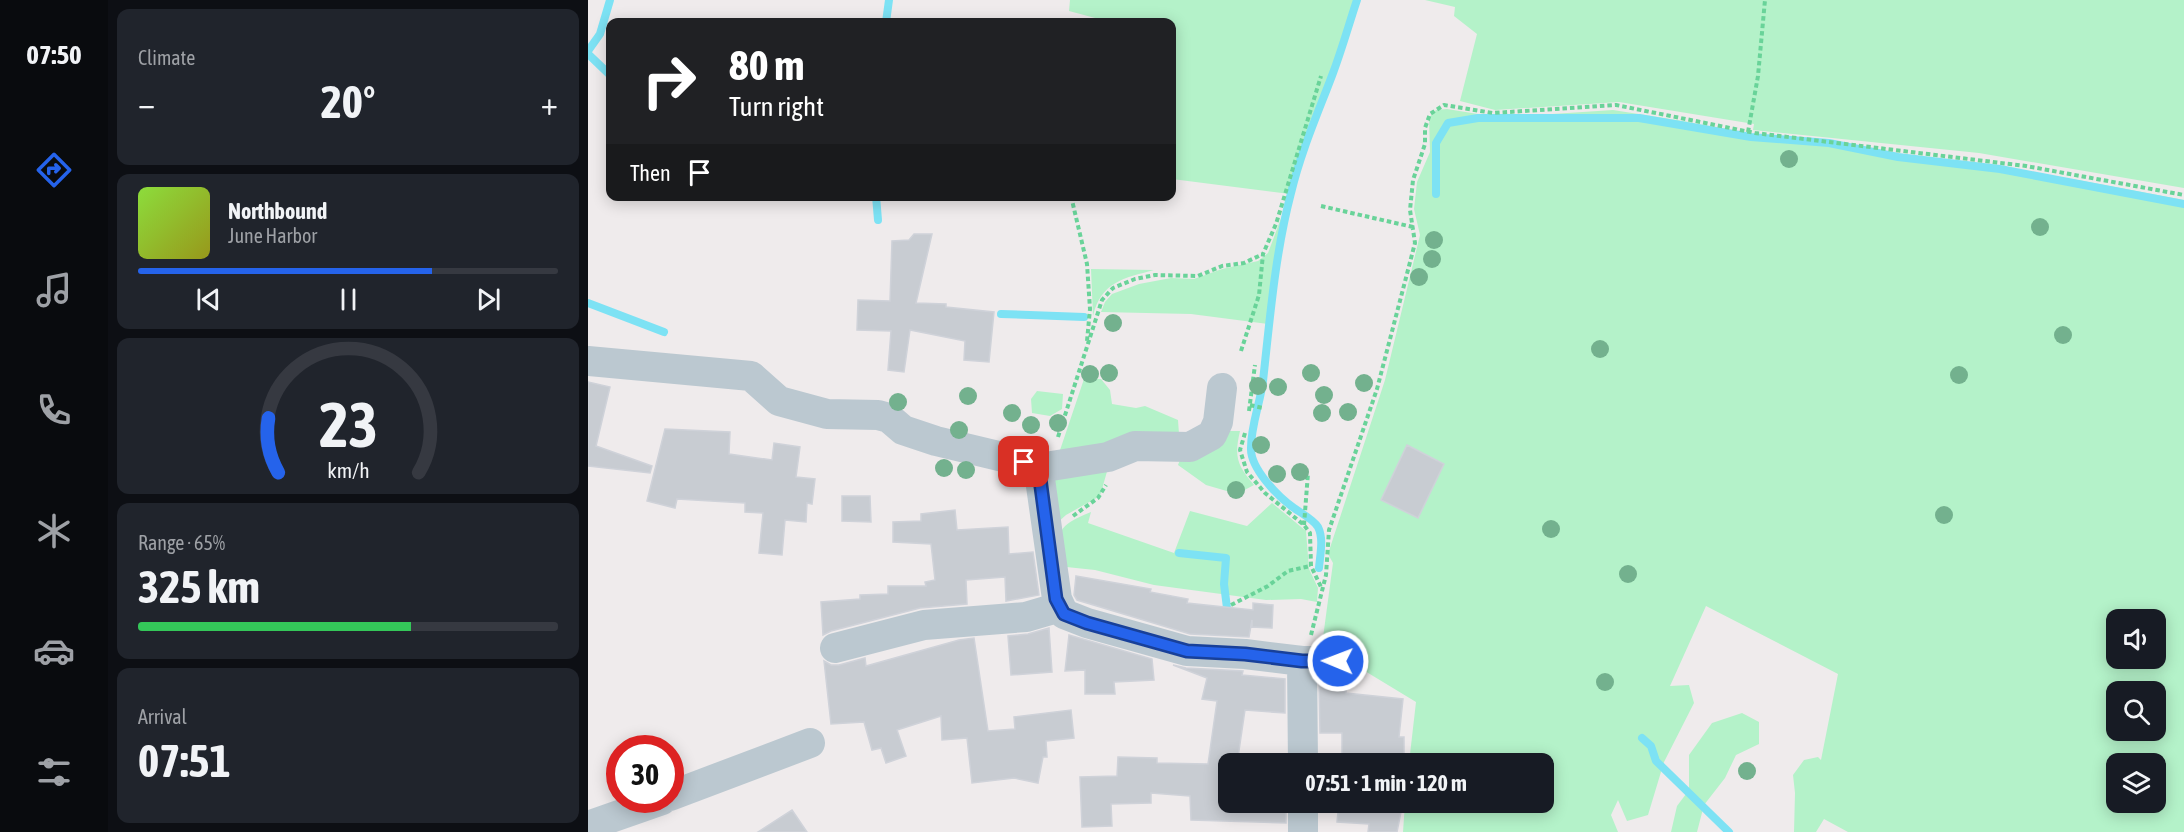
<!DOCTYPE html>
<meta charset="utf-8">
<style>
body{margin:0;font-family:"Asap Condensed",sans-serif;background:#20242c;color:#f1f3f6;height:100vh;display:flex;flex-direction:column;font-size:22px;white-space:nowrap}
*{box-sizing:border-box;margin:0}
p{font-size:20px;color:#9ea1a6}
.icon{flex:none;width:33px;height:33px;fill:none;stroke:currentColor;stroke-width:2;stroke-linecap:round;stroke-linejoin:round}
.map{position:relative;flex:1;overflow:hidden}
.side{display:flex;flex-direction:column;gap:9px;padding:9px;background:#0d0f14;width:480px}
.side>*{flex:none}
.hud{position:absolute;left:18px;top:18px;width:570px;height:183px;border-radius:12px;box-shadow:0 3px 15px #0003;background:#202124;color:#fff;overflow:hidden}
.buttons{position:absolute;left:1518px;top:609px;display:grid;gap:12px}
.buttons a{display:grid;place-items:center;width:60px;height:60px;border-radius:12px;background:#171b24;box-shadow:0 3px 15px #0003;font-size:30px}
.speed{position:absolute;left:18px;top:735px;display:flex;gap:12px;font-size:30px;font-weight:700;text-align:center}
.speed>*{display:grid;place-content:center;width:78px;height:78px;border-radius:50%;background:#171b24;box-shadow:0 3px 15px #0003;line-height:1}
.speed .limit{border:9px solid #d22;background:#fff;color:#111}
.pin{position:absolute;display:grid;place-items:center;width:51px;height:51px;color:#fff;margin:-26px;border-radius:12px;box-shadow:0 3px 9px #0006}
.me{position:absolute;width:66px;margin:-33px;rotate:271deg;stroke-linejoin:round;filter:drop-shadow(0 0 4px #0008)}
.turn{display:flex;align-items:center;gap:21px;height:126px;padding:0 24px;font-size:27px}
.turn .icon{width:78px;height:78px;stroke-width:2.5}
.turn b{display:block;font-size:42px;line-height:51px}
.then{display:flex;align-items:center;height:57px;padding:0 24px;background:#0003;gap:12px;font-size:22px}
.big{font-size:45px;font-weight:700;line-height:1.1}
.side .tile{flex:1;display:flex;flex-direction:column;justify-content:center;gap:9px;min-width:0;padding:0 21px;border-radius:12px;background:#20242c}
.side .dial{align-items:center;gap:0}
.dial svg{height:156px;overflow:visible;fill:none;stroke:#363941;stroke-width:7;stroke-linecap:round;text-anchor:middle}
.dial text{fill:#f1f3f6;stroke:none}
.song{display:flex;align-items:center;gap:18px}
.cover{width:72px;height:72px;border-radius:9px;background:linear-gradient(135deg,hsl(90 70% 55%),hsl(60 70% 35%))}
.played{height:6px;border-radius:3px;background:linear-gradient(90deg,#2563eb 70%,#363941 70%)}
.keys{display:flex;justify-content:space-around;direction:ltr}
.heat{display:flex;justify-content:space-between;align-items:center;font-size:33px;direction:ltr}
.charge{height:9px;border-radius:4px;background:linear-gradient(90deg,#34c759 65%,#363941 0)}
.trip{position:absolute;left:630px;top:753px;width:336px;height:60px;border-radius:12px;background:#171b24;box-shadow:0 3px 15px #0003;font-weight:700;line-height:60px;text-align:center}
main{display:flex;flex:1;min-height:0}
.menu{display:flex;flex-direction:column;width:108px;justify-content:space-around;align-items:center;background:#090b0e;color:#9ea1a6}
.menu .icon{width:42px;height:42px}
.menu .current{color:#2563eb}
.menu b{font-size:27px;color:#f1f3f6}
.map>svg:first-child{display:block}
.green{fill:#b4f2c9;fill-rule:evenodd}
.lines{fill:none;stroke-linecap:round;stroke-linejoin:round}
.stream{stroke:#7de2f4;stroke-width:8}
.building{fill:#c8ccd2;stroke:#cfd2d9;stroke-width:1.5}
.path{stroke:#69d399;stroke-width:4;stroke-dasharray:4.5 3;stroke-linecap:butt}
.minor{stroke:#bbc8d0;stroke-width:30}
.tree{fill:#73b18e}
.route-casing{stroke:#184099;stroke-width:15}
.route{stroke:#2563eb;stroke-width:10}
</style>
<main>
<nav class="menu">
<b>07:50</b>
<svg class="icon current" aria-label="directions" viewBox="0 0 24 24"><path d="M12 3l9 9-9 9-9-9zM9 14v-3h6M13 9l2 2-2 2"/></svg>
<svg class="icon" aria-label="music" viewBox="0 0 24 24"><path d="M9 18V5l10-2v13"/><circle cx="6" cy="18" r="3"/><circle cx="16" cy="16" r="3"/></svg>
<svg class="icon" aria-label="phone" viewBox="0 0 24 24"><path d="M5 4h4l2 5-3 2q2 4 5 5l2-3 5 2v4C11 20 4 13 5 4z"/></svg>
<svg class="icon" aria-label="climate" viewBox="0 0 24 24"><path d="M12 3v18M4 7l16 10M4 17L20 7"/></svg>
<svg class="icon" aria-label="car" viewBox="0 0 24 24"><path d="M5 17H2v-5l4-1 3-4h7l3 4 3 1v5h-3M9 17h6M6 11h13"/><circle cx="7" cy="17" r="2"/><circle cx="17" cy="17" r="2"/></svg>
<svg class="icon" aria-label="filters" viewBox="0 0 24 24"><path d="M4 7h16M4 17h16"/><circle cx="9" cy="7" r="2"/><circle cx="15" cy="17" r="2"/></svg>
</nav>
<section class="side">
<div class="tile"><p>Climate</p>
<div class="heat"><a>−</a><b class="big">20°</b><a>+</a></div>
</div>
<div class="tile">
<div class="song"><i class="cover"></i><div><b>Northbound</b><p>June Harbor</p></div></div>
<div class="played"></div>
<div class="keys"><svg class="icon" aria-label="previous" viewBox="0 0 24 24"><path d="M18 5L8 12l10 7zM5 5v14"/></svg><svg class="icon" aria-label="pause" viewBox="0 0 24 24"><path d="M8 5v14M16 5v14"/></svg><svg class="icon" aria-label="next" viewBox="0 0 24 24"><path d="M6 5l10 7-10 7zM19 5v14"/></svg></div>
</div>
<div class="tile dial"><svg viewBox="0 0 100 80">
<path d="M14 69A42 42 0 1 1 86 69"/>
<path d="M14 69A42 42 0 0 1 9 41" stroke="#2563eb"/>
<text x="50" y="56" font-size="32" font-weight="700">23</text>
<text x="50" y="72" font-size="11">km/h</text>
</svg></div>
<div class="tile"><p>Range · 65%</p><b class="big">325 km</b><div class="charge"></div></div>
<div class="tile"><p>Arrival</p><b class="big">07:51</b></div>
</section>
<div class="map">
<svg width="1596" height="832" viewBox="0 0 1596 832">
<rect width="100%" height="100%" fill="#efebec"/>
<path class="green" d="M 482,0 L 769,0 L 746,73 L 721,132 L 702,193 L 680,324 L 603,314 L 513,312 L 517,302 L 524,294 L 551,284 L 583,278 L 606,279 L 634,269 L 670,261 L 680,253 L 702,194 L 584,179 L 584,22 L 522,22 L 481,11 Z
M 837,0 L 1596,0 L 1596,188 L 1391,153 L 1165,130 L 1166,124 L 1031,102 L 907,110 L 872,101 L 889,34 L 866,16 L 867,7 Z
M 859,109 L 890,114 L 949,115 L 1025,110 L 1101,122 L 1160,137 L 1241,143 L 1310,157 L 1490,180 L 1596,200 L 1596,832 L 1260,832 L 1236,819 L 1228,832 L 1206,832 L 1207,793 L 1205,775 L 1216,760 L 1230,757 L 1233,760 L 1250,674 L 1118,606 L 1082,686 L 1101,685 L 1106,703 L 1076,762 L 1060,815 L 1039,821 L 1030,800 L 1023,815 L 1030,832 L 815,832 L 817,803 L 956,802 L 956,764 L 821,763 L 828,702 L 734,645 L 745,563 L 740,554 L 797,380 L 832,235 L 826,209 L 829,182 L 842,152 L 841,118 L 848,110 ZM 1528,620 L 1568,620 L 1568,658 L 1528,658 ZM 1528,692 L 1568,692 L 1568,730 L 1528,730 ZM 1528,764 L 1568,764 L 1568,802 L 1528,802 Z
M 503,269 L 566,270 C 536,278 513,282 505,316 Z
M 496,379 L 513,379 L 522,390 L 524,404 L 548,408 L 557,406 L 590,420 L 591,434 L 469,459 Z
M 449,391 L 475,394 L 474,409 L 462,416 L 444,413 L 443,399 Z
M 632,431 L 652,431 C 646,457 649,465 666,485 L 649,494 L 618,485 L 590,465 L 593,457 Z
M 522,461 L 512,496 L 478,515 L 468,524 L 466,513 L 467,470 Z
M 684,503 L 718,531 L 721,569 L 730,588 L 729,602 L 713,599 L 678,600 L 566,585 L 507,570 L 469,566 C 470,531 468,526 503,512 L 500,523 L 586,553 L 602,511 L 659,526 Z
M 1154,713 L 1171,722 L 1171,744 L 1148,755 L 1137,778 L 1116,805 L 1109,832 L 1083,832 L 1089,806 L 1101,790 L 1101,755 L 1124,723 Z"/>
<g class="lines">
<path class="stream" d="M 298,22 L 301,0
M 0,51 L 12,34 L 22,0
M 0,54 L 22,75
M 848,194 L 848,143 L 860,123 L 890,118 L 1051,118 L 1163,137 L 1241,143 L 1310,157 L 1412,169 L 1596,204
M 288,196 L 290,220
M 0,303 L 76,332
M 413,314 L 496,317
M 591,553 L 638,558 L 636,584 L 640,616
M 731,568 C 732,555 736,539 730,527 C 726,520 713,513 706,508 C 690,497 662,468 663,448 C 663,425 672,404 675,381 C 682,318 687,254 703,193 C 713,151 730,113 745,73 C 754,49 761,24 769,0
M 1054,738 L 1063,746 L 1068,761 L 1141,832"/>
</g>
<path class="building" d="M 326,234 L 344,234 L 328,303 L 358,304 L 358,307 L 406,312 L 401,362 L 376,360 L 377,341 L 322,330 L 316,372 L 300,370 L 303,331 L 269,330 L 270,300 L 302,301 L 304,241 L 321,240 Z
M 0,382 L 22,387 L 8,446 L 64,466 L 62,473 L 0,466 Z
M 77,429 L 142,432 L 141,454 L 184,460 L 186,443 L 212,447 L 208,477 L 227,479 L 224,504 L 219,503 L 218,522 L 197,520 L 194,555 L 171,553 L 175,513 L 157,512 L 157,503 L 89,499 L 87,508 L 59,501 Z
M 819,445 L 856,464 L 830,518 L 793,500 Z
M 254,496 L 282,496 L 283,522 L 254,521 Z
M 367,510 L 369,530 L 420,527 L 421,554 L 445,552 L 451,595 L 418,601 L 417,577 L 378,580 L 379,604 L 332,608 L 243,631 L 235,635 L 233,602 L 272,599 L 272,595 L 300,594 L 300,586 L 338,586 L 337,582 L 347,580 L 343,544 L 305,542 L 305,522 L 333,521 L 333,514 Z
M 488,576 L 563,589 L 562,592 L 600,599 L 599,603 L 665,610 L 665,603 L 685,605 L 684,628 L 664,627 L 664,620 L 661,637 L 602,634 L 489,600 L 486,595 Z
M 461,628 L 464,672 L 423,675 L 420,636 L 440,634 Z
M 481,635 L 564,659 L 566,680 L 526,682 L 527,694 L 497,694 L 497,670 L 477,671 Z
M 386,638 L 400,731 L 427,729 L 426,717 L 483,710 L 486,738 L 458,741 L 459,757 L 455,757 L 450,783 L 426,778 L 384,783 L 379,738 L 354,740 L 353,716 L 309,730 L 318,756 L 298,763 L 293,748 L 284,750 L 276,722 L 243,724 L 236,661 L 243,665 L 251,665 L 277,658 L 278,666 L 371,640 Z
M 585,665 L 598,668 L 655,671 L 654,675 L 697,679 L 697,713 L 657,710 L 649,764 L 640,764 L 640,802 L 698,802 L 698,823 L 603,820 L 602,796 L 563,793 L 563,803 L 523,804 L 524,826 L 494,827 L 492,777 L 529,776 L 530,757 L 569,758 L 569,763 L 620,764 L 629,701 L 614,699 L 619,678 Z
M 758,676 L 758,693 L 815,699 L 811,737 L 816,737 L 816,764 L 754,764 L 754,733 L 732,733 L 731,678 Z
M 751,802 L 815,802 L 809,832 L 780,832 L 781,824 L 749,822 Z
M 204,810 L 219,832 L 170,832 Z"/>
<g class="lines">
<path class="path" d="M 1160,132 L 1170,76 L 1177,0
M 483,196 L 499,264 L 502,309 L 499,341
M 733,206 L 825,227
M 653,351 L 671,295 L 675,254 L 688,224 L 733,76
M 662,405 L 675,408
M 661,411 L 667,365
M 657,433 L 652,450 L 659,472 L 677,493 L 716,525 L 722,533 L 723,566 L 734,589
M 470,437 L 514,300 L 525,288 L 547,279 L 567,275 L 610,276 L 634,266 L 656,263 L 675,254
M 485,516 L 510,498 L 518,485
M 716,525 L 720,473
M 643,605 L 680,586 L 700,571 L 722,566
M 723,635 L 738,575 L 741,530 L 789,389 L 827,243 L 822,210 L 825,180 L 837,144 L 837,128 L 842,114 L 856,105 L 905,113 L 1028,105 L 1167,133 L 1438,166 L 1596,195"/>
<path class="minor" d="M 0,361 L 163,376 L 191,401 L 239,414 L 290,415 L 301,418 L 315,430 L 348,441 L 436,462 L 452,479 L 469,599 L 476,614 L 499,623 L 599,651 L 657,654 L 714,661 L 750,661
M 457,467 L 520,457 L 547,446 L 602,447 L 624,435 L 630,422 L 634,388
M 247,648 L 336,625 L 438,617 L 472,607
M 714,661 L 715,764
M 82,796 L 222,743
M 715,802 L 715,832
M 0,826 L 74,800"/>
</g>
<g class="tree">
<circle cx="1201" cy="159" r="9"/>
<circle cx="1452" cy="227" r="9"/>
<circle cx="846" cy="240" r="9"/>
<circle cx="844" cy="259" r="9"/>
<circle cx="831" cy="277" r="9"/>
<circle cx="525" cy="323" r="9"/>
<circle cx="1475" cy="335" r="9"/>
<circle cx="1012" cy="349" r="9"/>
<circle cx="521" cy="373" r="9"/>
<circle cx="723" cy="373" r="9"/>
<circle cx="502" cy="374" r="9"/>
<circle cx="1371" cy="375" r="9"/>
<circle cx="776" cy="383" r="9"/>
<circle cx="670" cy="386" r="9"/>
<circle cx="690" cy="387" r="9"/>
<circle cx="736" cy="395" r="9"/>
<circle cx="380" cy="396" r="9"/>
<circle cx="310" cy="402" r="9"/>
<circle cx="760" cy="412" r="9"/>
<circle cx="424" cy="413" r="9"/>
<circle cx="734" cy="413" r="9"/>
<circle cx="470" cy="423" r="9"/>
<circle cx="443" cy="425" r="9"/>
<circle cx="371" cy="430" r="9"/>
<circle cx="673" cy="445" r="9"/>
<circle cx="356" cy="468" r="9"/>
<circle cx="378" cy="470" r="9"/>
<circle cx="712" cy="472" r="9"/>
<circle cx="689" cy="474" r="9"/>
<circle cx="648" cy="490" r="9"/>
<circle cx="1356" cy="515" r="9"/>
<circle cx="963" cy="529" r="9"/>
<circle cx="1040" cy="574" r="9"/>
<circle cx="1017" cy="682" r="9"/>
<circle cx="1159" cy="771" r="9"/>
</g>
<g class="lines">
<defs>
<path id="route" d="M 436,462 L 452,479 L 468,599 L 476,614 L 499,623 L 599,651 L 657,654 L 714,661 L 750,661"/>
</defs>
<use href="#route" class="route-casing"/>
<use href="#route" class="route"/>
</g>
</svg>
<div class="buttons">
<a><svg class="icon" aria-label="sound" viewBox="0 0 24 24"><path d="M4 9h4l5-4v14l-5-4H4zM17 9q2 3 0 6"/></svg></a>
<a><svg class="icon" aria-label="search" viewBox="0 0 24 24"><circle cx="10" cy="10" r="6"/><path d="M15 15l6 6"/></svg></a>
<a><svg class="icon" aria-label="layers" viewBox="0 0 24 24"><path d="M12 4l9 5-9 5-9-5zM3 14l9 5 9-5"/></svg></a>
</div>
<div class="speed"><div class="limit">30</div></div>
<div class="pin" style="left:436px;top:462px;background:#d93025"><svg class="icon" aria-label="arrive" viewBox="0 0 24 24"><path d="M6 21V4h12l-3 4 3 4H6"/></svg></div>
<svg class="me" style="left:750px;top:661px" viewBox="-20 -20 40 40"><circle r="17" fill="#2563eb" stroke="#fff" stroke-width="3"/><path d="M0-11L8 9 0 5-8 9z" fill="#fff"/></svg>
<div class="trip">07:51 · 1 min · 120 m</div>
<div class="hud">
<div class="turn"><svg class="icon" aria-label="right" viewBox="0 0 24 24"><path d="M7 20v-9h11M14 6l5 5-5 5"/></svg><div><b>80 m</b>Turn right</div></div>
<div class="then">Then<svg class="icon" aria-label="arrive" viewBox="0 0 24 24"><path d="M6 21V4h12l-3 4 3 4H6"/></svg></div>
</div>
</div>
</main>
